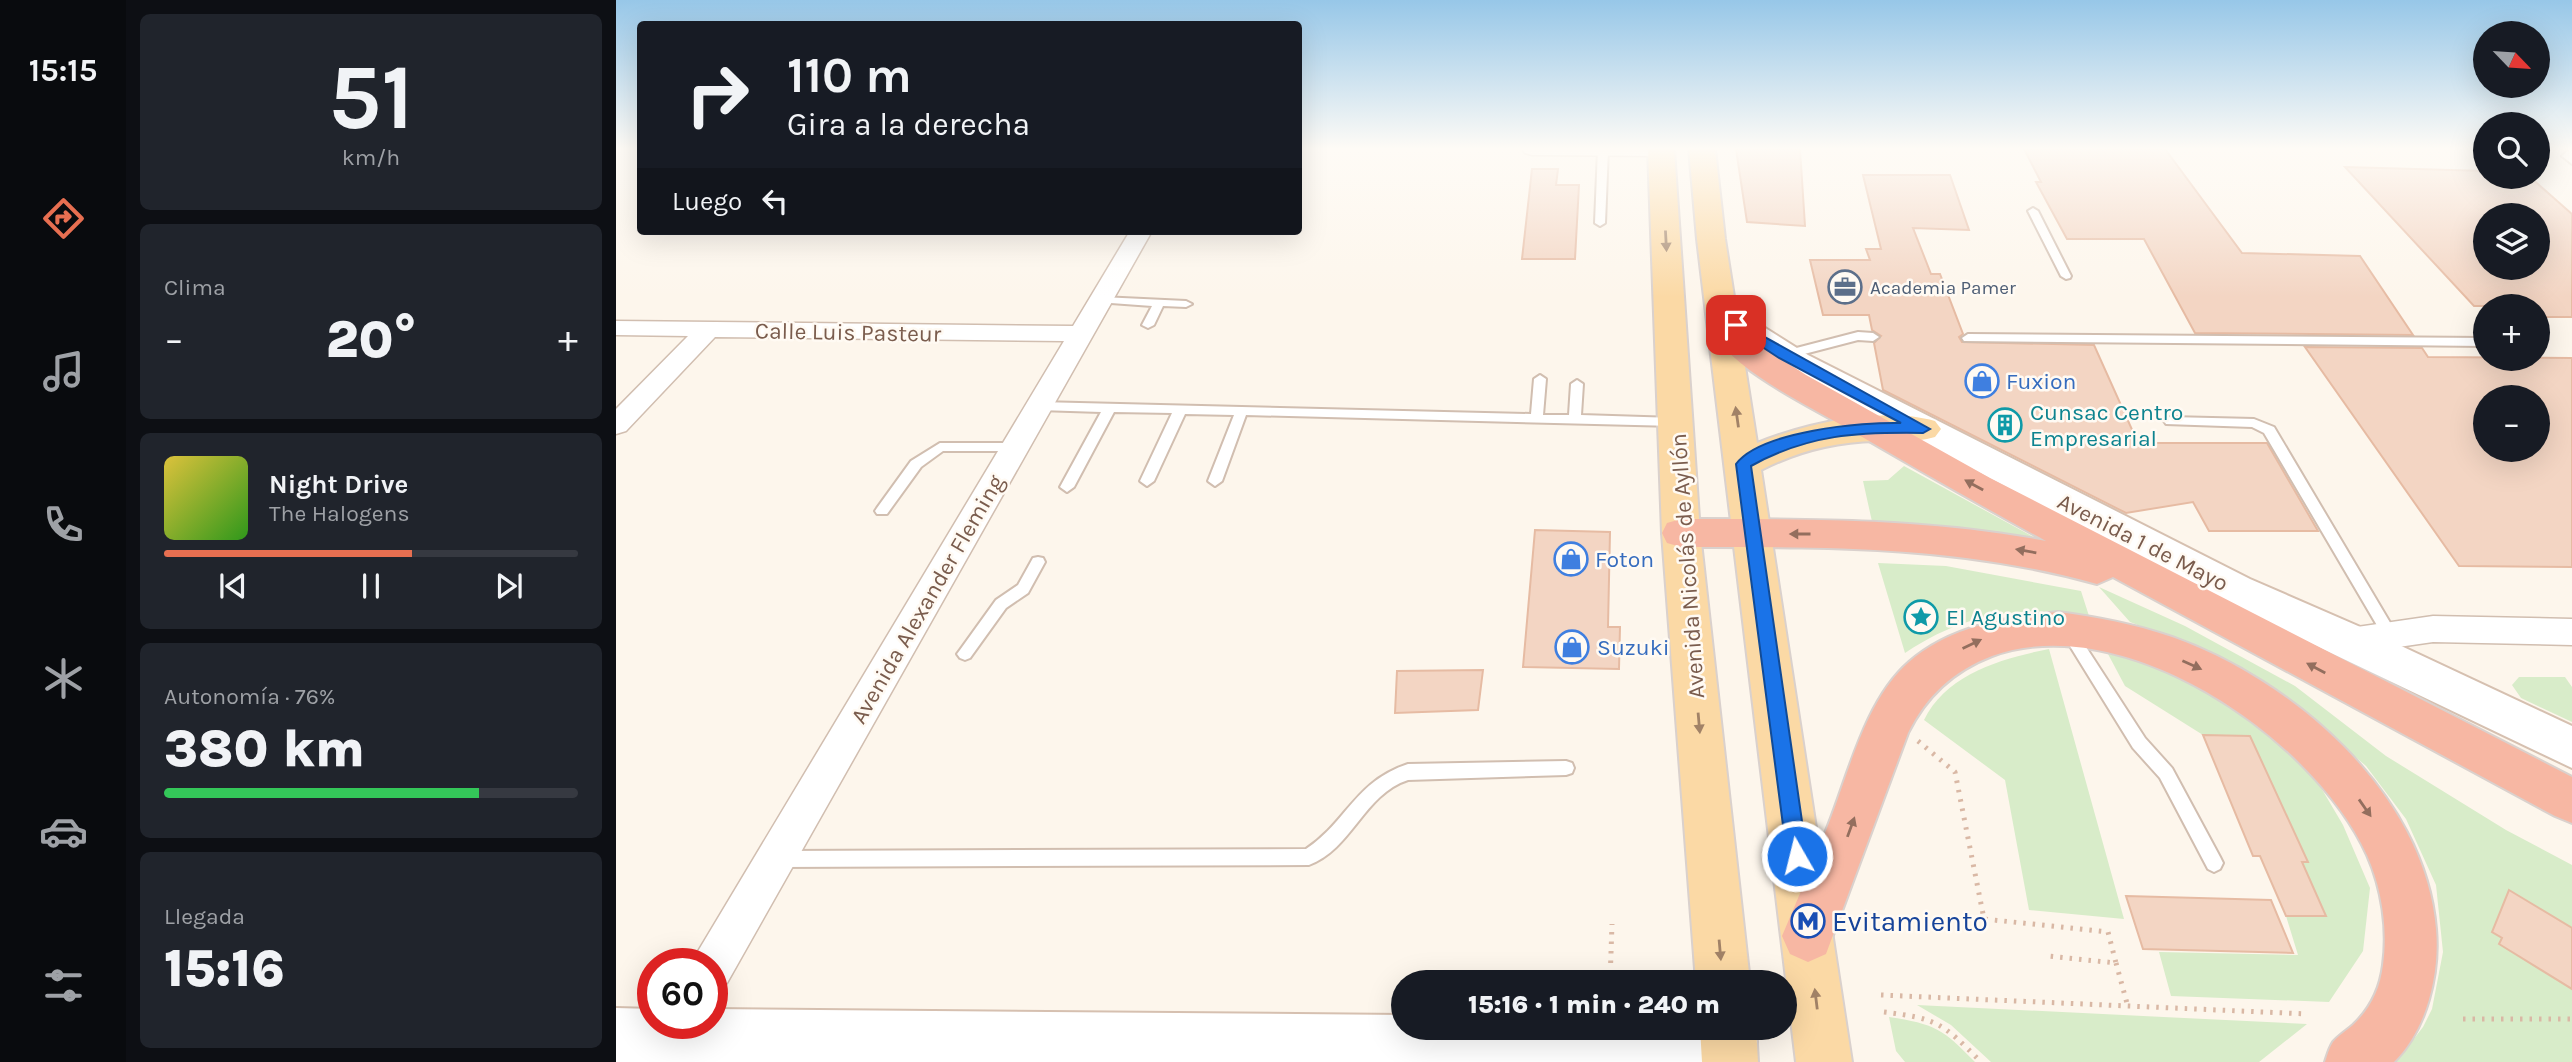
<!DOCTYPE html>
<html lang="es">
<meta charset="utf-8">
<style>
body{margin:0;font-family:Karla,sans-serif;background:#20242c;color:#f1f3f6;height:100vh;display:flex;flex-direction:column;font-size:26px;white-space:nowrap}
*{box-sizing:border-box;margin:0}
p{font-size:23px;color:#9ea1a6}
.icon{flex:none;width:38px;height:38px;fill:none;stroke:currentColor;stroke-width:2;stroke-linecap:round;stroke-linejoin:round}
.map{position:relative;flex:1;overflow:hidden}
.side{display:flex;flex-direction:column;gap:14px;padding:14px;background:#0d0f14;width:490px}
.side>*{flex:none}
.hud{position:absolute;left:21px;top:21px;width:665px;height:214px;border-radius:7px;box-shadow:0 7px 28px #0002;background:#171b24;color:#f1f3f6;overflow:hidden}
.needle{width:46px;rotate:115deg}
.fabs{position:absolute;left:1857px;top:21px;display:grid;gap:14px}
.fabs a{display:grid;place-items:center;width:77px;height:77px;border-radius:50%;background:#171b24;box-shadow:0 7px 28px #0002;font-size:35px}
.speed{position:absolute;left:21px;top:948px;display:flex;gap:14px;font-size:35px;font-weight:700;text-align:center}
.speed>*{display:grid;place-content:center;width:91px;height:91px;border-radius:50%;background:#171b24;box-shadow:0 7px 28px #0002;line-height:1}
.speed .limit{border:10px solid #d22;background:#fff;color:#111}
.pin{position:absolute;display:grid;place-items:center;width:60px;height:60px;color:#fff;margin:-30px;border-radius:14px;box-shadow:0 4px 10px #0006}
.me{position:absolute;width:77px;margin:-38px;rotate:352deg;stroke-linejoin:round;filter:drop-shadow(0 0 5px #0008)}
.turn{display:flex;align-items:center;gap:24px;height:147px;padding:0 35px;font-size:32px}
.turn .icon{width:91px;height:91px;stroke-width:2.5}
.turn b{display:block;font-size:49px;line-height:60px}
.then{display:flex;align-items:center;height:66px;padding:0 35px;background:#0003;gap:14px;font-size:26px}
.big{font-size:52px;font-weight:800;line-height:1.1}
.side .card{flex:1;display:flex;flex-direction:column;justify-content:center;gap:10px;min-width:0;padding:0 24px;border-radius:10px;background:#20242c}
.side .dial{align-items:center;gap:0}
.dial b{font-size:91px;line-height:1}
.song{display:flex;align-items:center;gap:21px}
.cover{width:84px;height:84px;border-radius:10px;background:linear-gradient(135deg,hsl(50 70% 55%),hsl(110 70% 35%))}
.played{height:7px;border-radius:4px;background:linear-gradient(90deg,#e76f51 60%,#363941 60%)}
.keys{display:flex;justify-content:space-around;direction:ltr}
.heat{display:flex;justify-content:space-between;align-items:center;font-size:38px;direction:ltr}
.charge{height:10px;border-radius:5px;background:linear-gradient(90deg,#34c759 76%,#363941 0)}
.trip{position:absolute;left:775px;top:970px;width:406px;height:70px;border-radius:35px;background:#171b24;box-shadow:0 7px 28px #0002;font-weight:800;line-height:70px;text-align:center}
main{display:flex;flex:1;min-height:0}
.tabs{display:flex;flex-direction:column;width:126px;justify-content:space-around;align-items:center;background:#090b0e;color:#9ea1a6}
.tabs .icon{width:49px;height:49px}
.tabs .selected{color:#e76f51}
.tabs b{font-size:32px;color:#f1f3f6}
.map>svg:first-child{display:block}
.green{fill:#d8ecc9}
.building{fill:#f3d5c3;stroke:#e6bba3;stroke-width:2;fill-rule:evenodd}
.lines{fill:none;stroke-linecap:round;stroke-linejoin:round}
.lane-casing{stroke:#d1beb0;stroke-width:4}
.street-casing{stroke:#d1beb0;stroke-width:3}
.secondary-casing{stroke:#d6c0b0;stroke-width:4}
.primary-casing{stroke:#dad1cd;stroke-width:4}
.highway-casing{stroke:#dad1cd;stroke-width:4}
.path{stroke:#d9b8a5;stroke-width:5;stroke-dasharray:2.5 7;stroke-linecap:butt}
.lane{fill:#fff;fill-rule:evenodd}
.street{fill:#fff;fill-rule:evenodd}
.secondary{fill:#fff;fill-rule:evenodd}
.primary{fill:#fbd9a5;fill-rule:evenodd}
.highway{fill:#f7b7a3;fill-rule:evenodd}
.oneway{fill:#a18267}
.oneway2{fill:#936e5e}
.route{fill:#1a73e8;stroke:#114b97;stroke-width:2}
.labels{text-anchor:middle;stroke-width:5;stroke-linejoin:round;paint-order:stroke}
.far-service-label{font-size:19px;fill:#4e5e75;stroke:#fffaf3;text-anchor:start}
.street-label{font-size:23px;fill:#7a5c4d;stroke:#fffaf3}
.shop-label{font-size:23px;fill:#366cbe;stroke:#fffaf3;text-anchor:start}
.culture-label{font-size:23px;fill:#0d838f;stroke:#fffaf3;text-anchor:start}
.near-transit-label{font-size:28px;fill:#164399;stroke:#fffaf3;text-anchor:start}
</style>
<main>
<nav class="tabs">
<b>15:15</b>
<svg class="icon selected" aria-label="directions" viewBox="0 0 24 24"><path d="M12 3l9 9-9 9-9-9zM9 14v-3h6M13 9l2 2-2 2"/></svg>
<svg class="icon" aria-label="music" viewBox="0 0 24 24"><path d="M9 18V5l10-2v13"/><circle cx="6" cy="18" r="3"/><circle cx="16" cy="16" r="3"/></svg>
<svg class="icon" aria-label="phone" viewBox="0 0 24 24"><path d="M5 4h4l2 5-3 2q2 4 5 5l2-3 5 2v4C11 20 4 13 5 4z"/></svg>
<svg class="icon" aria-label="climate" viewBox="0 0 24 24"><path d="M12 3v18M4 7l16 10M4 17L20 7"/></svg>
<svg class="icon" aria-label="car" viewBox="0 0 24 24"><path d="M5 17H2v-5l4-1 3-4h7l3 4 3 1v5h-3M9 17h6M6 11h13"/><circle cx="7" cy="17" r="2"/><circle cx="17" cy="17" r="2"/></svg>
<svg class="icon" aria-label="filters" viewBox="0 0 24 24"><path d="M4 7h16M4 17h16"/><circle cx="9" cy="7" r="2"/><circle cx="15" cy="17" r="2"/></svg>
</nav>
<section class="side">
<div class="card dial"><b>51</b><p>km/h</p></div>
<div class="card"><p>Clima</p>
<div class="heat"><a>−</a><b class="big">20°</b><a>+</a></div>
</div>
<div class="card">
<div class="song"><i class="cover"></i><div><b>Night Drive</b><p>The Halogens</p></div></div>
<div class="played"></div>
<div class="keys"><svg class="icon" aria-label="previous" viewBox="0 0 24 24"><path d="M18 5L8 12l10 7zM5 5v14"/></svg><svg class="icon" aria-label="pause" viewBox="0 0 24 24"><path d="M8 5v14M16 5v14"/></svg><svg class="icon" aria-label="next" viewBox="0 0 24 24"><path d="M6 5l10 7-10 7zM19 5v14"/></svg></div>
</div>
<div class="card"><p>Autonomía · 76%</p><b class="big">380 km</b><div class="charge"></div></div>
<div class="card"><p>Llegada</p><b class="big">15:16</b></div>
</section>
<div class="map">
<svg width="1956" height="1062" viewBox="0 0 1956 1062">
<rect width="100%" height="100%" fill="#fdf6ec"/>
<path class="green" d="M 1288,466 L 1432,545 L 1361,529 L 1257,526 L 1247,481 L 1272,480 Z
M 1262,563 L 1330,566 L 1465,591 L 1473,616 C 1403,605 1349,613 1289,653 Z
M 1483,587 L 1569,626 L 1679,686 L 1770,756 L 1890,830 L 1956,865 L 1956,1062 L 1780,1062 L 1807,1027 L 1816,1009 L 1827,952 L 1820,885 L 1790,819 L 1750,766 L 1689,714 L 1550,636 L 1514,622 Z
M 1433,649 L 1508,919 L 1413,910 L 1389,780 L 1308,720 C 1330,674 1387,658 1433,649 Z
M 1492,654 L 1533,663 L 1584,685 L 1646,726 L 1694,769 L 1727,825 L 1754,888 L 1747,951 L 1713,1002 L 1555,996 L 1543,952 L 1682,955 L 1670,916 L 1710,916 L 1686,862 L 1691,862 L 1634,736 L 1587,735 L 1509,686 Z
M 1903,677 L 1949,677 L 1956,687 L 1956,722 L 1905,698 L 1896,685 Z
M 1301,1005 L 1691,1024 L 1643,1062 L 1375,1062 L 1335,1025 Z
M 1273,1017 C 1319,1024 1327,1029 1359,1062 L 1289,1062 L 1280,1051 Z"/>
<path class="building" d="M 1120,149 L 1184,149 L 1189,226 L 1131,222 Z
M 1408,149 L 1549,149 L 1626,253 L 1744,256 L 1797,335 L 1579,333 L 1528,239 L 1451,239 L 1420,182 L 1425,182 Z
M 1729,167 L 1869,171 L 1869,177 L 1914,177 L 1956,214 L 1956,317 L 1922,317 L 1922,306 L 1858,306 ZM 1869,215 L 1922,215 L 1922,268 L 1869,268 Z
M 916,169 L 942,169 L 940,185 L 963,185 L 959,259 L 906,259 Z
M 1247,175 L 1334,175 L 1353,230 L 1297,228 L 1315,274 L 1324,274 L 1347,334 L 1343,337 L 1346,342 L 1478,345 L 1522,443 L 1651,443 L 1702,531 L 1593,531 L 1577,502 L 1510,513 L 1267,390 L 1258,343 L 1265,336 L 1256,330 L 1253,315 L 1207,315 L 1194,260 L 1254,260 L 1250,249 L 1265,249 Z
M 1689,347 L 1806,348 L 1812,357 L 1956,358 L 1956,567 L 1843,566 ZM 1869,397 L 1922,397 L 1922,450 L 1869,450 Z
M 919,530 L 994,532 L 992,627 L 1004,627 L 1003,669 L 907,667 Z
M 867,670 L 862,710 L 779,713 L 781,671 Z
M 1587,735 L 1634,736 L 1692,862 L 1686,862 L 1710,916 L 1670,916 L 1644,856 L 1637,856 Z
M 1893,890 L 1956,928 L 1956,989 L 1883,944 L 1886,938 L 1876,932 Z
M 1510,896 L 1655,900 L 1677,953 L 1527,949 Z"/>
<g class="lines">
<defs>
<path id="lane" d="M 982,149 L 992,149 L 989,223 L 984,226 L 979,223 Z
M 1954,149 L 1956,149 L 1956,164 L 1946,156 Z
M 1417,208 L 1422,211 L 1455,276 L 1454,278 L 1450,279 L 1445,276 L 1412,211 Z
M 485,297 L 570,301 L 576,304 L 570,307 L 547,306 L 538,325 L 532,328 L 526,325 L 536,306 L 481,302 L 479,300 Z
M 1242,332 L 1257,333 L 1263,337 L 1257,341 L 1242,340 L 1169,359 L 1163,355 L 1165,352 Z
M 1352,334 L 1869,338 L 1869,346 L 1348,341 L 1346,338 Z
M 924,375 L 930,379 L 927,415 L 953,415 L 955,384 L 961,380 L 967,384 L 965,415 L 1059,418 L 1065,422 L 1059,426 L 630,415 L 606,481 L 599,486 L 592,481 L 618,415 L 569,414 L 538,481 L 531,486 L 524,481 L 556,413 L 498,412 L 458,487 L 451,492 L 444,487 L 485,412 L 423,410 L 417,406 L 423,402 L 915,414 L 918,379 Z
M 1554,417 L 1638,419 L 1658,427 L 1779,631 L 1782,635 L 1779,639 L 1774,641 L 1769,639 L 1648,433 L 1636,427 L 1550,424 L 1548,421 L 1550,418 Z
M 324,443 L 399,443 L 405,447 L 399,451 L 327,451 L 305,467 L 271,514 L 261,514 L 259,511 L 261,508 L 295,461 Z
M 422,557 L 427,558 L 429,562 L 412,593 L 390,608 L 354,658 L 349,660 L 344,658 L 341,654 L 344,650 L 380,600 L 402,585 L 417,558 Z
M 1454,628 L 1459,630 L 1529,738 L 1556,768 L 1604,857 L 1607,863 L 1604,869 L 1598,872 L 1592,869 L 1544,778 L 1517,748 L 1449,638 L 1446,634 L 1449,630 Z
M 950,761 L 956,763 L 958,768 L 956,773 L 950,775 L 792,780 C 748,794 736,849 693,865 L 164,867 L 158,865 L 155,859 L 158,853 L 164,851 L 690,849 C 732,821 738,782 792,764 Z"/>
<path id="street" d="M 906,149 L 1055,149 L 1056,150 L 1053,154 L 1046,156 L 916,155 L 909,153 Z
M 514,231 L 536,231 L 111,983 L 96,988 L 96,964 L 77,964 L 81,953 L 448,341 L 99,337 L 10,431 L 0,434 L 0,409 L 72,336 L 0,335 L 0,321 L 457,326 Z
M 1817,616 L 1956,619 L 1956,645 L 1817,642 L 1734,654 L 1722,650 L 1718,641 L 1722,632 L 1734,628 Z"/>
<path id="secondary" d="M 1108,307 L 1119,309 L 1192,355 L 1634,579 L 1749,629 L 1956,726 L 1956,768 L 1606,601 L 1168,369 L 1097,323 L 1092,316 L 1097,309 Z
M 0,1008 L 37,1009 L 37,1024 L 96,1024 L 96,1009 L 788,1015 L 788,1027 L 1135,1027 L 1141,1042 L 1132,1062 L 0,1062 Z"/>
<path id="primary" d="M 1032,149 L 1058,149 L 1084,533 L 1134,982 L 1080,982 L 1046,533 Z
M 1073,149 L 1099,149 L 1109,239 L 1141,443 C 1191,423 1266,406 1319,421 L 1325,429 L 1319,437 C 1300,443 1280,440 1260,441 C 1218,442 1182,451 1145,470 L 1236,1062 L 1180,1062 L 1081,239 Z
M 1084,1027 L 1140,1027 L 1142,1062 L 1086,1062 Z"/>
<path id="highway" d="M 1110,321 L 1121,324 L 1147,347 L 1190,375 L 1374,478 L 1956,777 L 1956,823 L 1939,816 L 1497,577 L 1481,584 C 1341,545 1209,547 1065,547 L 1051,543 L 1046,533 L 1051,523 L 1065,519 C 1188,519 1309,518 1430,541 C 1362,504 1296,466 1229,427 C 1186,402 1123,373 1094,331 L 1099,324 Z
M 1442,612 C 1481,617 1518,624 1556,637 C 1677,680 1809,794 1820,929 C 1824,974 1811,1029 1778,1062 L 1709,1062 C 1711,1056 1713,1048 1717,1042 C 1722,1036 1731,1030 1737,1025 C 1755,1008 1764,989 1767,965 C 1772,929 1766,889 1751,855 C 1697,737 1508,608 1376,656 C 1337,671 1310,696 1292,733 L 1210,954 L 1192,962 L 1174,954 L 1166,936 C 1182,898 1198,861 1213,823 C 1233,772 1250,699 1293,662 C 1334,626 1390,617 1442,612 Z"/>
</defs>
<use href="#lane" class="lane-casing"/>
<use href="#street" class="street-casing"/>
<use href="#secondary" class="secondary-casing"/>
<use href="#primary" class="primary-casing"/>
<use href="#highway" class="highway-casing"/>
<path class="path" d="M 1302,741 L 1339,772 L 1368,919 L 1492,932 L 1500,963 L 1432,956
M 1500,963 L 1512,1007
M 994,982 L 996,924
M 1265,995 L 1692,1014
M 1268,1012 C 1323,1019 1326,1023 1365,1062
M 1847,1019 L 1956,1019"/>
<use href="#lane" class="lane"/>
<use href="#street" class="street"/>
<use href="#secondary" class="secondary"/>
<use href="#primary" class="primary"/>
<use href="#highway" class="highway"/>
</g>
<defs><path id="oneway-solid" d="M-6-.8H1V-3.2L6.5 0L1 3.2V.8H-6Z" transform="scale(1.75)"/></defs>
<g class="oneway">
<use href="#oneway-solid" transform="translate(1050 241) rotate(87)"/>
<use href="#oneway-solid" transform="translate(1121 417) rotate(-98)"/>
<use href="#oneway-solid" transform="translate(1083 723) rotate(85)"/>
<use href="#oneway-solid" transform="translate(1104 950) rotate(85)"/>
<use href="#oneway-solid" transform="translate(1200 999) rotate(-97)"/>
</g>
<g class="oneway2">
<use href="#oneway-solid" transform="translate(1358 485) rotate(-151)"/>
<use href="#oneway-solid" transform="translate(1184 534) rotate(-180)"/>
<use href="#oneway-solid" transform="translate(1410 551) rotate(-170)"/>
<use href="#oneway-solid" transform="translate(1356 644) rotate(-26)"/>
<use href="#oneway-solid" transform="translate(1576 665) rotate(24)"/>
<use href="#oneway-solid" transform="translate(1700 668) rotate(-152)"/>
<use href="#oneway-solid" transform="translate(1749 808) rotate(55)"/>
<use href="#oneway-solid" transform="translate(1235 827) rotate(-70)"/>
</g>
<linearGradient id="sky" x2="0" y2="1"><stop stop-color="#97c7e8"/><stop offset="0.5" stop-color="#fefbf6"/><stop offset="1" stop-color="#fefbf6" stop-opacity="0"/></linearGradient>
<rect width="1956" height="297" fill="url(#sky)"/>
<path class="route" d="M 1120,321 L 1314,429 L 1307,433 C 1242,432 1193,434 1135,466 L 1191,856 L 1188,863 L 1181,865 L 1174,863 L 1171,856 L 1120,464 C 1145,431 1246,422 1285,423 L 1163,358 L 1116,327 L 1114,325 Z"/>
<defs>
<symbol id="office-ring" viewBox="-11 -11 22 22"><circle r="9.5" fill="#fffaf3" stroke="#5c6f8a" stroke-width="1.5"/><path d="M-6-3h4V-5.5h4V-3h4V5H-6ZM-1-4.5V-3h2v-1.5ZM-6 0V1H6V0Z" fill="#5c6f8a"/></symbol>
<symbol id="shop-ring" viewBox="-11 -11 22 22"><circle r="9.5" fill="#fffaf3" stroke="#3f7fe0" stroke-width="1.5"/><path d="M-5-2.5h2.3a2.7 3.5 0 0 1 5.4 0H5L5.5 6h-11ZM-1.5-2.5h3a1.5 2.3 0 0 0-3 0Z" fill="#3f7fe0"/></symbol>
<symbol id="building-ring" viewBox="-11 -11 22 22"><circle r="9.5" fill="#fffaf3" stroke="#0f9aa8" stroke-width="1.5"/><path d="M-4-6H4V6H1V3H-1V6H-4ZM-2.5-4.3h1.7v1.8h-1.7ZM.8-4.3h1.7v1.8H.8ZM-2.5-1h1.7V.8h-1.7ZM.8-1h1.7V.8H.8Z" fill="#0f9aa8"/></symbol>
<symbol id="sight-ring" viewBox="-11 -11 22 22"><circle r="9.5" fill="#fffaf3" stroke="#0f9aa8" stroke-width="1.5"/><path d="M0-6L1.8-2.2L6-1.7L2.9 1.2L3.7 5.4L0 3.3L-3.7 5.4L-2.9 1.2L-6-1.7L-1.8-2.2Z" fill="#0f9aa8"/></symbol>
<symbol id="metro-ring" viewBox="-11 -11 22 22"><circle r="9.5" fill="#fffaf3" stroke="#1a4fb4" stroke-width="1.5"/><path d="M-5.5 5V-5H-3L0 0L3-5H5.5V5H3V-.5L0 4L-3-.5V5Z" fill="#1a4fb4"/></symbol>
</defs>
<g fill-rule="evenodd">
<use href="#office-ring" x="1210" y="268" width="38" height="38"/>
<use href="#shop-ring" x="1347" y="362" width="38" height="38"/>
<use href="#building-ring" x="1370" y="406" width="38" height="38"/>
<use href="#shop-ring" x="936" y="540" width="38" height="38"/>
<use href="#sight-ring" x="1286" y="598" width="38" height="38"/>
<use href="#shop-ring" x="937" y="628" width="38" height="38"/>
<use href="#metro-ring" x="1173" y="902" width="38" height="38"/>
</g>
<g class="labels">
<g class="far-service-label">
<text x="1254" y="294">Academia Pamer</text>
</g>
<g class="street-label">
<text transform="translate(232 332) rotate(1)" y="8">Calle Luis Pasteur</text>
<text transform="translate(1527 542) rotate(27)" y="8">Avenida 1 de Mayo</text>
<text transform="translate(1071 566) rotate(-94)" y="8">Avenida Nicolás de Ayllón</text>
<text transform="translate(311 599) rotate(-60)" y="8">Avenida Alexander Fleming</text>
</g>
<g class="shop-label">
<text x="1390" y="389">Fuxion</text>
<text x="979" y="567">Foton</text>
<text x="981" y="655">Suzuki</text>
</g>
<g class="culture-label">
<text x="1414" y="420">Cunsac Centro<tspan x="1414" dy="26">Empresarial</tspan></text>
<text x="1330" y="625">El Agustino</text>
</g>
<g class="near-transit-label">
<text x="1216" y="931">Evitamiento</text>
</g>
</g>
</svg>
<div class="fabs">
<a><svg class="needle" viewBox="-14 -14 28 28"><path d="M0-13l5 13h-10z" fill="#e53935"/><path d="M0 13l5-13h-10z" fill="#9ea1a6"/></svg></a>
<a><svg class="icon" aria-label="search" viewBox="0 0 24 24"><circle cx="10" cy="10" r="6"/><path d="M15 15l6 6"/></svg></a>
<a><svg class="icon" aria-label="layers" viewBox="0 0 24 24"><path d="M12 4l9 5-9 5-9-5zM3 14l9 5 9-5"/></svg></a>
<a>+</a>
<a>−</a>
</div>
<div class="speed"><div class="limit">60</div></div>
<div class="pin" style="left:1120px;top:325px;background:#d93025"><svg class="icon" aria-label="arrive" viewBox="0 0 24 24"><path d="M6 21V4h12l-3 4 3 4H6"/></svg></div>
<svg class="me" style="left:1181px;top:856px" viewBox="-20 -20 40 40"><circle r="17" fill="#1a73e8" stroke="#fff" stroke-width="3"/><path d="M0-11L8 9 0 5-8 9z" fill="#fff"/></svg>
<div class="trip">15:16 · 1 min · 240 m</div>
<div class="hud">
<div class="turn"><svg class="icon" aria-label="right" viewBox="0 0 24 24"><path d="M7 20v-9h11M14 6l5 5-5 5"/></svg><div><b>110 m</b>Gira a la derecha</div></div>
<div class="then">Luego<svg class="icon" aria-label="left" viewBox="0 0 24 24"><path d="M17 20v-9H6M10 6l-5 5 5 5"/></svg></div>
</div>
</div>
</main>
